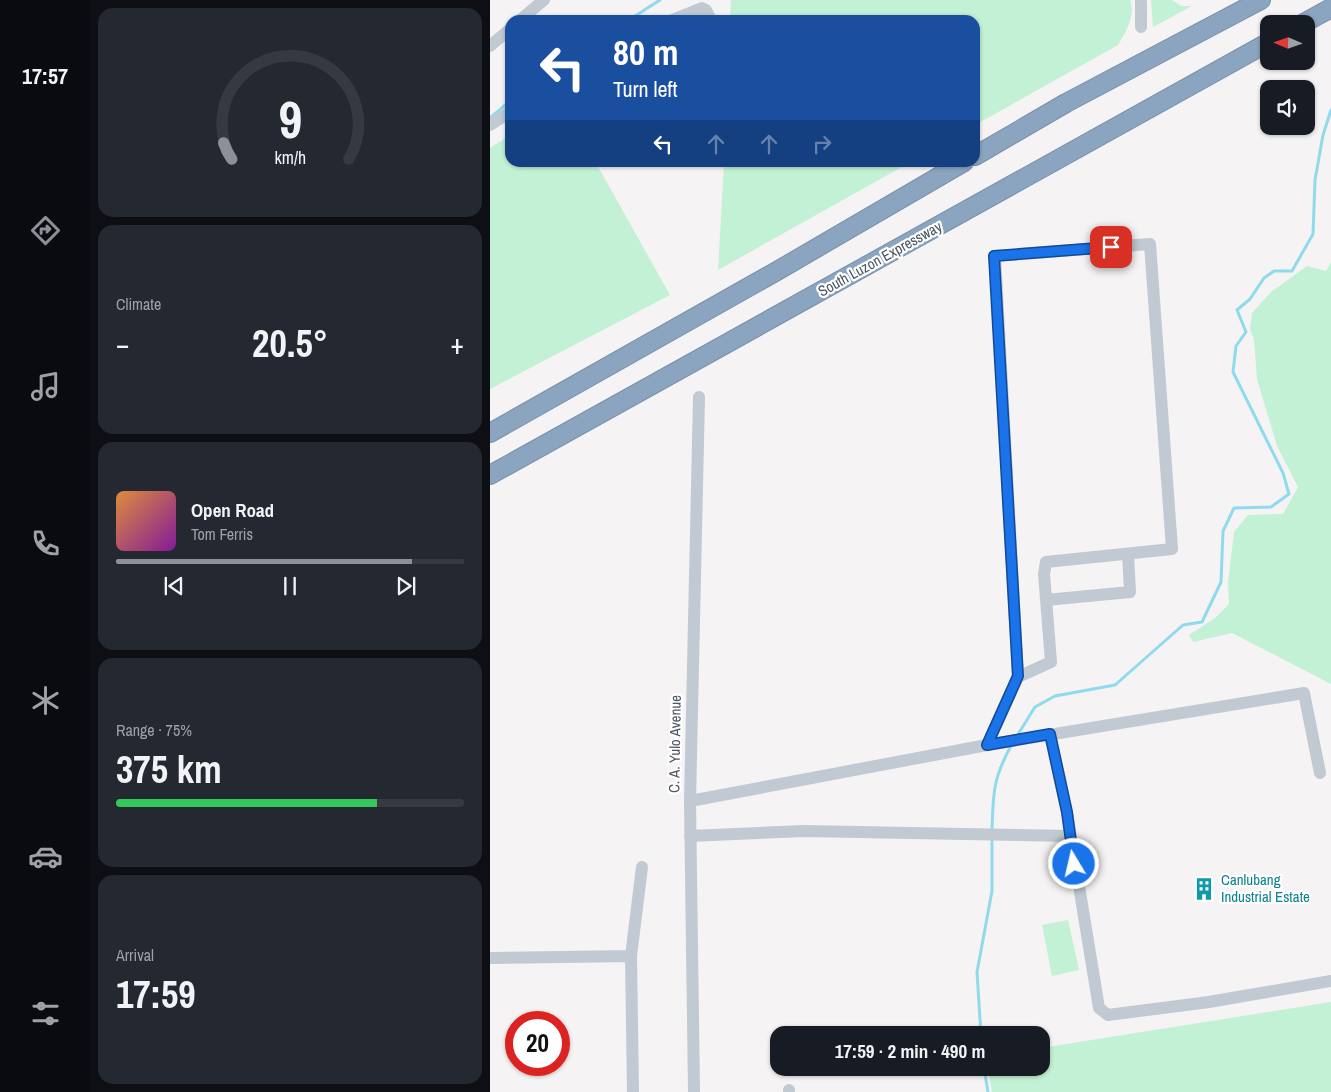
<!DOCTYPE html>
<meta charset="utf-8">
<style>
body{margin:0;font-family:"Archivo Narrow",sans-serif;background:#242831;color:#f1f3f6;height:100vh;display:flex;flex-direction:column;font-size:19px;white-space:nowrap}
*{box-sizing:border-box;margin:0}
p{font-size:16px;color:#9ea1a6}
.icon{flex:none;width:28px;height:28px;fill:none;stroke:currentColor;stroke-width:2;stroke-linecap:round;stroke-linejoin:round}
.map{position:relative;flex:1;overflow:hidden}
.details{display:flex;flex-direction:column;gap:8px;padding:8px;background:#0d0f14;width:400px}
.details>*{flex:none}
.top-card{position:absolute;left:15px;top:15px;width:475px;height:152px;border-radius:15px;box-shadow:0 1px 4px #0004;background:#1a4fa0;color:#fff;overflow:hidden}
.needle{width:32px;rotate:272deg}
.tools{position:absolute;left:770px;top:15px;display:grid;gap:10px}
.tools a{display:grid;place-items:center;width:55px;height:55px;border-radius:10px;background:#171b24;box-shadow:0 1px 4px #0004;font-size:25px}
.speed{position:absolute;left:15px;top:1011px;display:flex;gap:10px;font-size:25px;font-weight:700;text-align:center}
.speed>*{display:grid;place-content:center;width:65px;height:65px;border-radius:50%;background:#171b24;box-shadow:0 1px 4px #0004;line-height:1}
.speed .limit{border:8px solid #d22;background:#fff;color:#111}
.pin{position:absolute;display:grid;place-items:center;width:42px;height:42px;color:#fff;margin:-21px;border-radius:10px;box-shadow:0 2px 8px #0006}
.me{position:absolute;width:55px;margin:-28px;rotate:351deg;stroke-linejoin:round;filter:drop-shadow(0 0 4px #0008)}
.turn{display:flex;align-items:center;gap:18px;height:105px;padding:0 25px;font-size:22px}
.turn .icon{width:65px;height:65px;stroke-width:2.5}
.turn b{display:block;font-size:35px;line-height:42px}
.lanes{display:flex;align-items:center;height:48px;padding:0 25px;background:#0003;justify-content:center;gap:25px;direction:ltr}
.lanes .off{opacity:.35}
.big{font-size:38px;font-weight:800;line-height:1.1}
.details .tile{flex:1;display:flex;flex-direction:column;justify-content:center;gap:8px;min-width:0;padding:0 18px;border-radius:15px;background:#242831}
.details .dial{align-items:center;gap:0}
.dial svg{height:130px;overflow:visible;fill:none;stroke:#363941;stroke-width:7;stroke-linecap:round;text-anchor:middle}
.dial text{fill:#f1f3f6;stroke:none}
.song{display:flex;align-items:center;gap:15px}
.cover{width:60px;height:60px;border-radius:8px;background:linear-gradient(135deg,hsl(30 70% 55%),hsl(290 70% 35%))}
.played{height:5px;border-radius:2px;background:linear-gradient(90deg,#8c9099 85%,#363941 85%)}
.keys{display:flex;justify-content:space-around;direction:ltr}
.heat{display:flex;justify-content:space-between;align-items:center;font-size:28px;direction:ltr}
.charge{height:8px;border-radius:4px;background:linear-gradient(90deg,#34c759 75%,#363941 0)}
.trip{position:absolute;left:280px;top:1026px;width:280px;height:50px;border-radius:15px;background:#171b24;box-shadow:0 1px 4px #0004;font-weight:800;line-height:50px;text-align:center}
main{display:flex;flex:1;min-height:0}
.tab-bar{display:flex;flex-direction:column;width:90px;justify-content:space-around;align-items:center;background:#090b0e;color:#9ea1a6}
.tab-bar .icon{width:35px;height:35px}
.tab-bar .on{color:#8c9099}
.tab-bar b{font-size:22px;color:#f1f3f6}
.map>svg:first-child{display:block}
.green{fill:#c3f1d5}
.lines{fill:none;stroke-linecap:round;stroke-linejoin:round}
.stream{stroke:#90daee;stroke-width:3}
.highway-casing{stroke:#7690ad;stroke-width:20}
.minor{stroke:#c1cad2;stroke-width:12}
.highway{stroke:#8ba5c1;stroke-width:18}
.route-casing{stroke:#114b97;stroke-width:12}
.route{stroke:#1a73e8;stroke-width:9}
.labels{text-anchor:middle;stroke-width:4.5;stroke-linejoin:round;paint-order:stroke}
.street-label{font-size:15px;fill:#4a5661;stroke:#fff}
.culture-label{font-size:15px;fill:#0d838f;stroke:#fff;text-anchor:start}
</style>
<main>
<nav class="tab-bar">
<b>17:57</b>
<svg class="icon on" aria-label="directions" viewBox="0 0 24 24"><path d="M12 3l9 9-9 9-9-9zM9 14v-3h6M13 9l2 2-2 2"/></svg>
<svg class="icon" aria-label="music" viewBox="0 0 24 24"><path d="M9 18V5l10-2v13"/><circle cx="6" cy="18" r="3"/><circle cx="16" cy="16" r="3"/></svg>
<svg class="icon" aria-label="phone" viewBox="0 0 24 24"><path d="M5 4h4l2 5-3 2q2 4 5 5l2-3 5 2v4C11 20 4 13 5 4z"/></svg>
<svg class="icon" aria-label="climate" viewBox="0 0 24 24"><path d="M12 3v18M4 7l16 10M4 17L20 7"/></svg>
<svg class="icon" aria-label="car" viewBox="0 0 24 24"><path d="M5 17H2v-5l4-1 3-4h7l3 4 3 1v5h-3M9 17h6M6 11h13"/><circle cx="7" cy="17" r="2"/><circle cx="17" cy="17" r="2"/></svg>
<svg class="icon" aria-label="filters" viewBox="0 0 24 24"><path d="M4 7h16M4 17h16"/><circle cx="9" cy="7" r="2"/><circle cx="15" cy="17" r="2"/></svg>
</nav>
<section class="details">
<div class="tile dial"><svg viewBox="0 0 100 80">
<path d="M14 69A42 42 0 1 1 86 69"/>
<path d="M14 69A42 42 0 0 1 9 59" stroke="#8c9099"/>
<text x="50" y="56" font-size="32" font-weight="700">9</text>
<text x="50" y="72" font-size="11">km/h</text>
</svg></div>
<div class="tile"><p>Climate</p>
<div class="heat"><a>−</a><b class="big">20.5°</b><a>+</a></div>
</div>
<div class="tile">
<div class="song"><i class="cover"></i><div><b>Open Road</b><p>Tom Ferris</p></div></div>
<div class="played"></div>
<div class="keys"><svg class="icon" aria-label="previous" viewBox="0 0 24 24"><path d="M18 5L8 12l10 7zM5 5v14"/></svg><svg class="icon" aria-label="pause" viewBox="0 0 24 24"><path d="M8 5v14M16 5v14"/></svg><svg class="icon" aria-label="next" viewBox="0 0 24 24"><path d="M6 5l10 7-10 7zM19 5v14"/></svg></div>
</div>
<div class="tile"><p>Range · 75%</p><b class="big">375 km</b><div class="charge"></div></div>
<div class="tile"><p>Arrival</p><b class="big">17:59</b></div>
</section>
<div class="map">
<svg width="841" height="1092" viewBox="0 0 841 1092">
<rect width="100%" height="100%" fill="#f5f3f3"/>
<path class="green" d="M 241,0 L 640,0 C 646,15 636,32 628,45 L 485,125 L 485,20 L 240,20 Z
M 661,0 L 682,0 L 691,6 L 702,6 L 663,27 Z
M 20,135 L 20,162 L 106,163 L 180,295 L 0,389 L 0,148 Z
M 234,163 L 234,162 L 419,163 L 228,270 Z
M 841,262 L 841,684 L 742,633 L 703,642 L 699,635 L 725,618 L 739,604 L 738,582 L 744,532 L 758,515 L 793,514 L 808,487 L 787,446 L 775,406 L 767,379 L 764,339 L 760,329 L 762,313 L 781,292 L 817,266 L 836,271 Z
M 578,920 L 589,970 L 562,976 L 552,925 Z
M 841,1002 L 841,1092 L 502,1092 L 498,1068 L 551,1068 L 551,1048 Z"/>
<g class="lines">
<path class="stream" d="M 139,20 L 170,0
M 0,118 L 20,101
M 527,736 L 545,707 L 565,696 L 625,685 L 693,625 L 712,622 L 731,582 L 733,531 L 744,508 L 781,507 L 799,494 L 793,473 L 743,372 L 746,346 L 756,332 L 747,310 L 760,299 L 774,278 L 784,271 L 802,271 L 823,234 L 825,180 L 833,135 L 841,110
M 502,831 C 503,793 503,778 522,744
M 491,1035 L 487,972 L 502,891 L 502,837
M 494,1068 L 498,1092"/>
<defs>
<path id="highway" d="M 812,24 L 841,8
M 485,156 L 576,103 L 771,0
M 0,433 L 287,271 L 474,162
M 0,475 L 779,42"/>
</defs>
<use href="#highway" class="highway-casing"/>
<path class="minor" d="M 651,0 L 651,27
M 30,20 L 54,0
M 182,20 L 212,8 L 216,10 L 221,20
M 0,46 L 20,29
M 0,125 L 20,112
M 556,600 L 640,592 L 638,555
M 560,735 L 577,813 L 609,1008 L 618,1015 L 719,1002 L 841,981
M 497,745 L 528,677 L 561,662 L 554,574 L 556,562 L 682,549 L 660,244 L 505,256 L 528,677
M 200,801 L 497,745 L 814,693 L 830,773
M 200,836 L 314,831 L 580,836
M 0,958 L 141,956
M 299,1090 L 299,1092
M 143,1092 L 141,956 L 152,867
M 204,1092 L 200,801 L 209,397"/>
<use href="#highway" class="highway"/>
</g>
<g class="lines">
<defs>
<path id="route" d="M 584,864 L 577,812 L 560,734 L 497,745 L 528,676 L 504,256 L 621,247"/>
</defs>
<use href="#route" class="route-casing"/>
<use href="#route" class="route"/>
</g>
<defs>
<symbol id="building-bare" viewBox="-9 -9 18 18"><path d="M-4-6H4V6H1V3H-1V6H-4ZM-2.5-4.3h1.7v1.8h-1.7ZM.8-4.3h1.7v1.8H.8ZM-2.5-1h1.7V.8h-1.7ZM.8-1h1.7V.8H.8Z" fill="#0f9aa8" stroke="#fff" stroke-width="2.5" paint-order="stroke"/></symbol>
</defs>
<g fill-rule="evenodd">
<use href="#building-bare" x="698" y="873" width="32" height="32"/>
</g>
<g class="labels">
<g class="street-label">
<text transform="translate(390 259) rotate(-29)" y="5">South Luzon Expressway</text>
<text transform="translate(185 744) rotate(-89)" y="5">C. A. Yulo Avenue</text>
</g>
<g class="culture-label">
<text x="731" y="885">Canlubang<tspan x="731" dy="17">Industrial Estate</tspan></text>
</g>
</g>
</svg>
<div class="tools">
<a><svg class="needle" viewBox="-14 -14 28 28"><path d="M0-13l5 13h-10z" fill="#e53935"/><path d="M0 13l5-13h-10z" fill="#9ea1a6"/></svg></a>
<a><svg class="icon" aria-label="sound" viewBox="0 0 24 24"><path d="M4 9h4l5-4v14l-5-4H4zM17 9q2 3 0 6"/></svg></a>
</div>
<div class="speed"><div class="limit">20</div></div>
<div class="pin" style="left:621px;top:247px;background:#d93025"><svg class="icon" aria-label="arrive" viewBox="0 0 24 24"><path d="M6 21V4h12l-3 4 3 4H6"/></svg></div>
<svg class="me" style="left:584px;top:864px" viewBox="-20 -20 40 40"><circle r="17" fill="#1a73e8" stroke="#fff" stroke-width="3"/><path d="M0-11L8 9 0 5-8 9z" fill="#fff"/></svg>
<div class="trip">17:59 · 2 min · 490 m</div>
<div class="top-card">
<div class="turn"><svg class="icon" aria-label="left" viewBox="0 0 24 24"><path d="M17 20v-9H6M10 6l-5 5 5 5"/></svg><div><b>80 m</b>Turn left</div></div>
<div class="lanes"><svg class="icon" aria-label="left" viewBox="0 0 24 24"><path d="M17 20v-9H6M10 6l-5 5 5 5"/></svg><svg class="icon off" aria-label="ahead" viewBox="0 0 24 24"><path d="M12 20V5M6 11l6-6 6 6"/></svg><svg class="icon off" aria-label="ahead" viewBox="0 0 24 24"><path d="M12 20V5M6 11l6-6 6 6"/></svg><svg class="icon off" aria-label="right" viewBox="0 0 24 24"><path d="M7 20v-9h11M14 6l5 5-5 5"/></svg></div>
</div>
</div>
</main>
